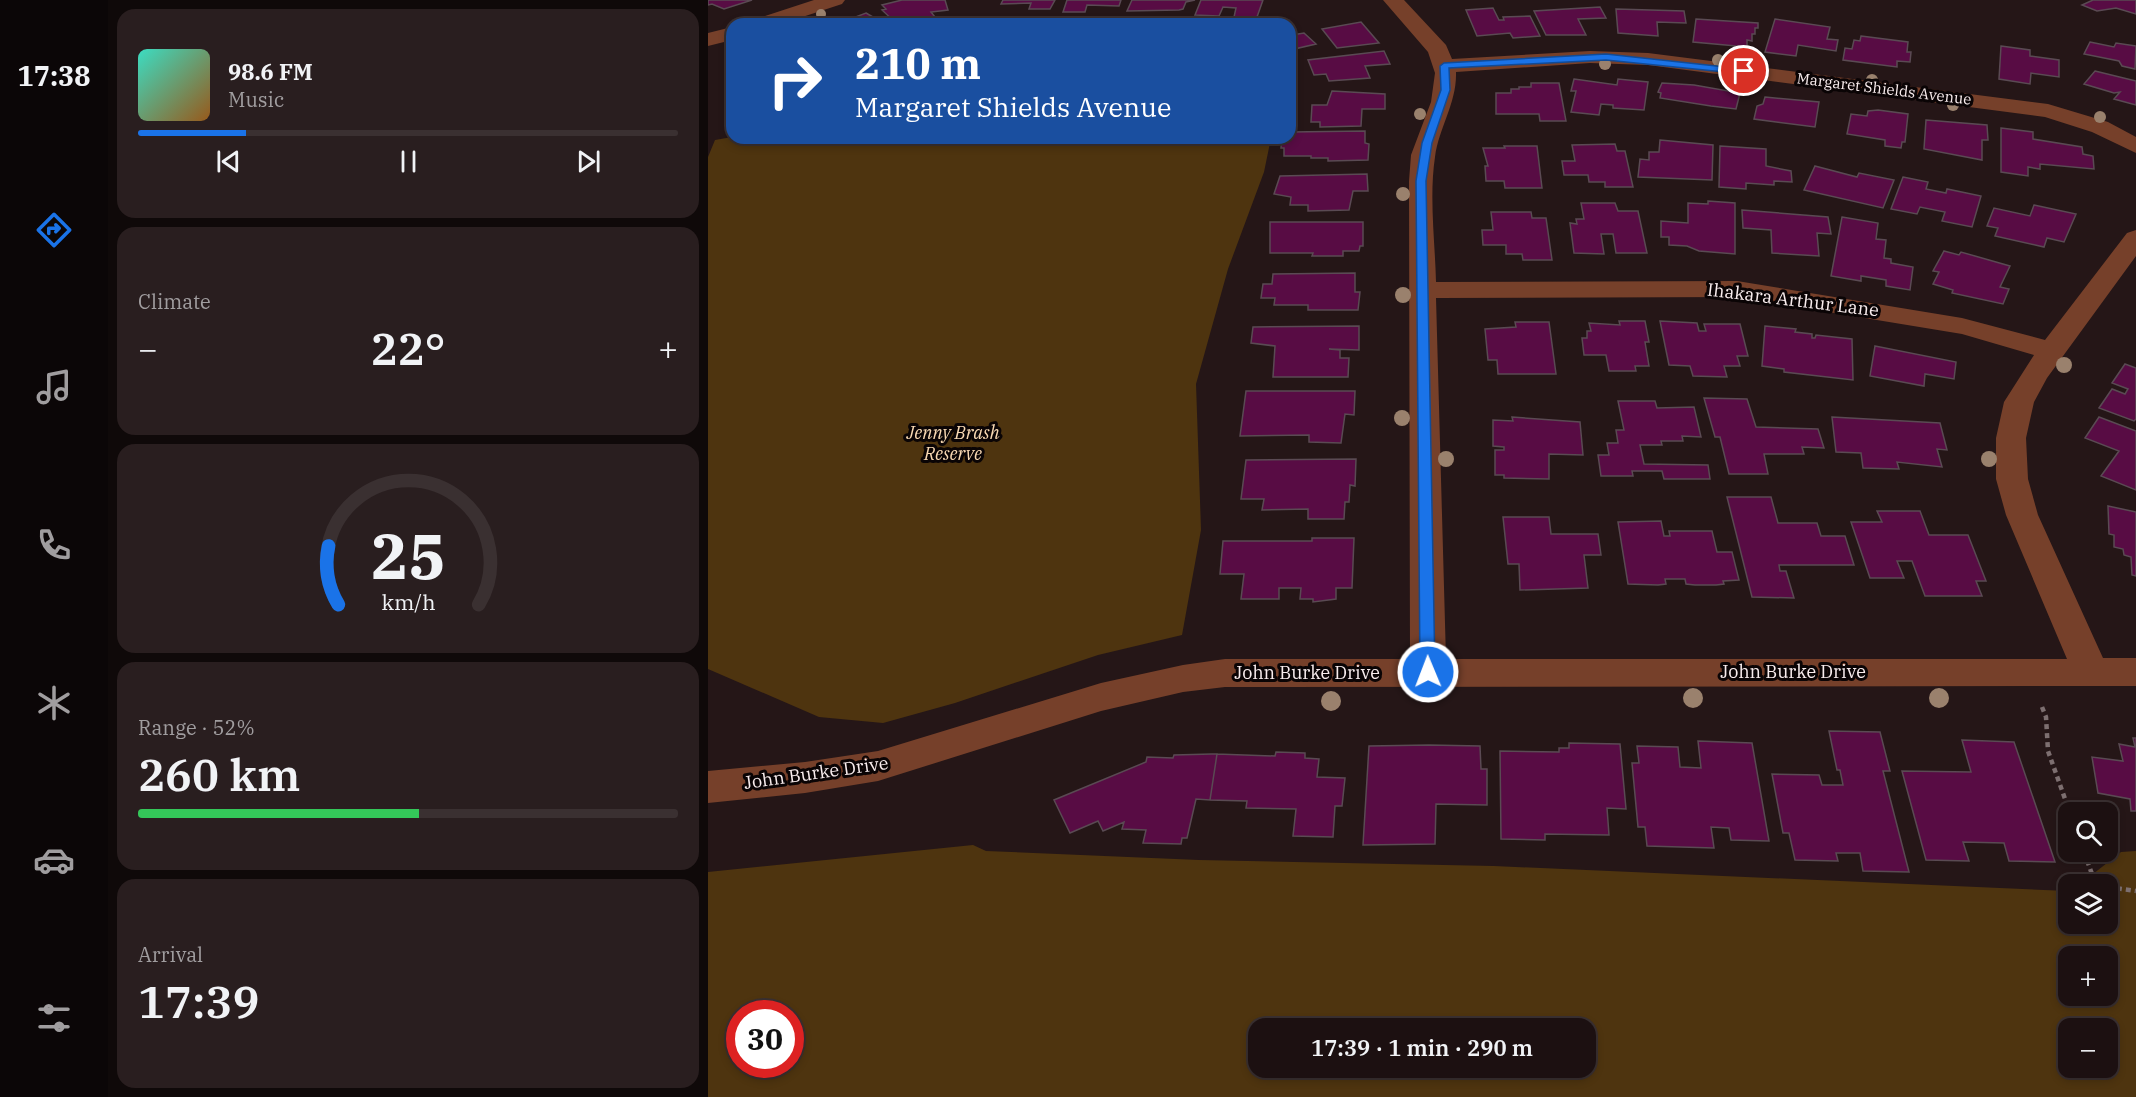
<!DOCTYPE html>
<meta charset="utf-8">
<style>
body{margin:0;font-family:"IBM Plex Serif",serif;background:#291e1f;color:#f1f3f6;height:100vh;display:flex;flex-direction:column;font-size:22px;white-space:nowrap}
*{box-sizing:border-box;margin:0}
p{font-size:20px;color:#a09d9f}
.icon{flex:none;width:33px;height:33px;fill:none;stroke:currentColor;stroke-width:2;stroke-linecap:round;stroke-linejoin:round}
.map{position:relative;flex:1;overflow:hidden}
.details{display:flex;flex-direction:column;gap:9px;padding:9px;background:#0f0909;width:600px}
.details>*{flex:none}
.hud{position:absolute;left:18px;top:18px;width:570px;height:126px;border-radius:18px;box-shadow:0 3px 9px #0003,0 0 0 2px #3a3031;background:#1a4fa0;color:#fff;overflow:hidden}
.tools{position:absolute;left:1350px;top:802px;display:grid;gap:12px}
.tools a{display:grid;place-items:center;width:60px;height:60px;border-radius:12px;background:#1c1011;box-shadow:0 3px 9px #0003,0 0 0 2px #3a3031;font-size:30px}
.speed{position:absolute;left:18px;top:1000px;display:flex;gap:12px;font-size:30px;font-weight:700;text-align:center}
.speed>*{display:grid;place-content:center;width:78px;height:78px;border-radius:50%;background:#1c1011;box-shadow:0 3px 9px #0003,0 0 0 2px #3a3031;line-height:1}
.speed .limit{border:9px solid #d22;background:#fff;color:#111}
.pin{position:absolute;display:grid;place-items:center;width:51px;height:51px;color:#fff;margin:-26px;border:3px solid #fff;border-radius:50%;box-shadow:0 2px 6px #0007}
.me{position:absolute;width:66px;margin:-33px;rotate:359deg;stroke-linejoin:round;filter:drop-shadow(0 0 4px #0008)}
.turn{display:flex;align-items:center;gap:21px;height:126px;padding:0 30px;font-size:27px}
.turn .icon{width:78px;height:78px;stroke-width:2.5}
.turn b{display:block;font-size:42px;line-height:51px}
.big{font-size:45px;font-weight:600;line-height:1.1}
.details .tile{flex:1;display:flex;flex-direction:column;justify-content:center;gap:9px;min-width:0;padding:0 21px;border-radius:18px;background:#291e1f}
.details .dial{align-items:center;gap:0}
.dial svg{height:156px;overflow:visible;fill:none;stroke:#3a3031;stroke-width:7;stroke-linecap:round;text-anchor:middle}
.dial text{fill:#f1f3f6;stroke:none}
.song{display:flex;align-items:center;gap:18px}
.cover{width:72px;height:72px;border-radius:9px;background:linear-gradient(135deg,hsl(170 70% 55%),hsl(30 70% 35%))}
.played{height:6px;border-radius:3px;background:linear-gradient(90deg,#1a73e8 20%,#3a3031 20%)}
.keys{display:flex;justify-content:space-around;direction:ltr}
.heat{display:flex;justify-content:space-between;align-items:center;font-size:33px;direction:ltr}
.charge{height:9px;border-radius:4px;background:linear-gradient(90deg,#34c759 52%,#3a3031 0)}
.trip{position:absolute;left:540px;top:1018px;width:348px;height:60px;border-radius:18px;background:#1c1011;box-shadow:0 3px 9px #0003,0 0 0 2px #3a3031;font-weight:600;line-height:60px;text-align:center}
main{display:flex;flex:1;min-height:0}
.menu{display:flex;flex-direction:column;width:108px;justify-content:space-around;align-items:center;background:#0b0607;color:#a09d9f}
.menu .icon{width:42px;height:42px}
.menu .selected{color:#1a73e8}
.menu b{font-size:27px;color:#f1f3f6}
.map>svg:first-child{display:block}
.green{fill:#4e340f;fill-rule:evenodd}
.building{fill:#580c44;stroke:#5a4a53;stroke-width:1.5}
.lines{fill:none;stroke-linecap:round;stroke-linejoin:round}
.path{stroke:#7d6f70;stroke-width:4.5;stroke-dasharray:5 4;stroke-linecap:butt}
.minor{fill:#76402a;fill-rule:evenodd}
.tree{fill:#9a816d}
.route{fill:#1a73e8;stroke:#114b97;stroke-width:1.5}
.labels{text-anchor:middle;stroke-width:6;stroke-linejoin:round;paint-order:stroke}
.far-street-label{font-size:15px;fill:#f9edee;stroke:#0a0405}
.street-label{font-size:18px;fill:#f9edee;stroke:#0a0405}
.park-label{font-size:18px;font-style:italic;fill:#f9d9b3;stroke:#0a0405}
</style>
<main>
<nav class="menu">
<b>17:38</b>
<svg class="icon selected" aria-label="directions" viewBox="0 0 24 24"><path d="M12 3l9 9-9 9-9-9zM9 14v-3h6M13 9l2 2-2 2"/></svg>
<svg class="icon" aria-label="music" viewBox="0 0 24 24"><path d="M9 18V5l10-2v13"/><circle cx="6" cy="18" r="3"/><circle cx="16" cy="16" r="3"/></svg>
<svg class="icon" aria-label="phone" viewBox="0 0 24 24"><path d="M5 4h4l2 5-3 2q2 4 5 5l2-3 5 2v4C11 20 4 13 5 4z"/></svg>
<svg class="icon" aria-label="climate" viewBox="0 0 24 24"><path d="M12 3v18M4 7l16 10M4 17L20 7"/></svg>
<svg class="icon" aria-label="car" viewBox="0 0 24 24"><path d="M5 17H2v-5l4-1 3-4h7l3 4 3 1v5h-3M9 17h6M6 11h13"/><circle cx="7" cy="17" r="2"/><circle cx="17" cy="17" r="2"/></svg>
<svg class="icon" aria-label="filters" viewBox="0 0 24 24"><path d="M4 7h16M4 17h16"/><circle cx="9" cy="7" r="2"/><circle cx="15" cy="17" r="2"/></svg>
</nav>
<section class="details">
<div class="tile">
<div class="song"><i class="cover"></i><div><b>98.6 FM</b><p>Music</p></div></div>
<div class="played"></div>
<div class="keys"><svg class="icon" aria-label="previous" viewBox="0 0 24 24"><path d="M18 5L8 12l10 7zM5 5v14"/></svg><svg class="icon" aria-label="pause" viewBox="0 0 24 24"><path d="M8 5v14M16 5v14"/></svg><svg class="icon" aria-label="next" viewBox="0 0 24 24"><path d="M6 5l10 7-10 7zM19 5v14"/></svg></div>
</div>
<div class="tile"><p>Climate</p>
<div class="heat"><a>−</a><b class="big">22°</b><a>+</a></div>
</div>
<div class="tile dial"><svg viewBox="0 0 100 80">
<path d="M14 69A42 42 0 1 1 86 69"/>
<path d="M14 69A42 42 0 0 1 9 39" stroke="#1a73e8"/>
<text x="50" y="56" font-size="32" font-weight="700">25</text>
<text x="50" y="72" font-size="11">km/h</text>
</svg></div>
<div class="tile"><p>Range · 52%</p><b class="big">260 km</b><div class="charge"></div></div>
<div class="tile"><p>Arrival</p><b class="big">17:39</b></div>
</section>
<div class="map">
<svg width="1428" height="1097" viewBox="0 0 1428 1097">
<rect width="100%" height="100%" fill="#251617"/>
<path class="green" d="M 291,21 L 481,24 L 240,24 Z
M 24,137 L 563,138 L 556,172 L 520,269 L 488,384 L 493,530 L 474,635 L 390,655 L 247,703 L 175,723 L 111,717 L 0,669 L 0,157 L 7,140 Z
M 265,845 L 278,851 L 491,860 L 786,866 L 1360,891 L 1360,924 L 1400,924 L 1400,885 L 1371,885 L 1413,852 L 1428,851 L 1428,1097 L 0,1097 L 0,872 ZM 1360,957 L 1400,957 L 1400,996 L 1360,996 ZM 32,1014 L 82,1014 L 82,1065 L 32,1065 ZM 550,1029 L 878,1029 L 878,1068 L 550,1068 ZM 1360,1029 L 1400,1029 L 1400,1068 L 1360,1068 Z"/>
<path class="building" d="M 0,0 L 44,0 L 16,9 L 4,4 L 0,5 Z
M 194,0 L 237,0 L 240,10 L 223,12 L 227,17 L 189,24 L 174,10 L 178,9 L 174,5 Z
M 295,0 L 347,0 L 342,9 L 321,9 L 323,3 L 293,4 Z
M 359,0 L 413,0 L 411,6 L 379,5 L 377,12 L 355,12 Z
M 424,0 L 487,0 L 478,2 L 475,9 L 471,10 L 419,11 Z
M 493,0 L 555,0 L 549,17 L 526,17 L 528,8 L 515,7 L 511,16 L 487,15 Z
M 1385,0 L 1428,0 L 1428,14 L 1408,8 L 1389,11 L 1374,5 Z
M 892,7 L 898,18 L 870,19 L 878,35 L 838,35 L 826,11 Z
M 785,8 L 791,20 L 796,20 L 795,17 L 822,16 L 832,36 L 805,38 L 802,33 L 769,36 L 758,10 Z
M 908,9 L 976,11 L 978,23 L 949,22 L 950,36 L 910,33 Z
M 158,13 L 177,24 L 129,24 Z
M 988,19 L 1050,23 L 1050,28 L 1047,28 L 1047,34 L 1044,34 L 1044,41 L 1039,40 L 1039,47 L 985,42 Z
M 1067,19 L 1122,27 L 1119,39 L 1130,40 L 1128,51 L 1090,45 L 1088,56 L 1057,52 Z
M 653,22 L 671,43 L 629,48 L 614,29 Z
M 582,33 L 584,35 L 596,33 L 608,44 L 582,50 Z
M 1153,36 L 1200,42 L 1199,52 L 1203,52 L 1202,62 L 1189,61 L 1189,67 L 1135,60 L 1137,48 L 1144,49 L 1146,40 L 1152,41 Z
M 1382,42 L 1406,47 L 1408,43 L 1428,46 L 1427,69 L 1414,66 L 1411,61 L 1376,54 Z
M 1293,46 L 1322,50 L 1322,56 L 1351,60 L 1351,77 L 1323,73 L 1322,84 L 1291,79 Z
M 676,51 L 682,64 L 657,66 L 662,78 L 621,81 L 618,74 L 606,75 L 600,60 Z
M 1387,71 L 1428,81 L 1428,105 L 1406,99 L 1412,92 L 1406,93 L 1376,84 Z
M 866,79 L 909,85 L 910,79 L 940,82 L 936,110 L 905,108 L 905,105 L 893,104 L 891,115 L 863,112 L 868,91 L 863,91 Z
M 823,83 L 851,83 L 858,121 L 832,121 L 831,114 L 788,114 L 788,93 L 803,93 L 803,89 L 811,89 L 811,87 L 823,87 Z
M 954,83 L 986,85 L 1032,93 L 1028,109 L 1003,106 L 952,98 L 953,93 L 950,92 Z
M 624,91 L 677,94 L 677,109 L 654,109 L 653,126 L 612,127 L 612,122 L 603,122 L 604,105 L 619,105 Z
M 1057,97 L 1111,102 L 1107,127 L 1046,119 L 1049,106 L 1055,104 Z
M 1170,110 L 1200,114 L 1197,142 L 1194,142 L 1193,148 L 1177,146 L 1177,140 L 1139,134 L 1143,114 L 1159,116 L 1160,111 Z
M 1218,120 L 1279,125 L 1280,140 L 1274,140 L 1274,160 L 1216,149 Z
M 1293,128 L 1325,132 L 1325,139 L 1374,147 L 1375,154 L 1385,156 L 1386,169 L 1332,164 L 1332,169 L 1320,167 L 1320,176 L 1293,172 Z
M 657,131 L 657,143 L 661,144 L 660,160 L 620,161 L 620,158 L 603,158 L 603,156 L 576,156 L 576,148 L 573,148 L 574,138 L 582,138 L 582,132 Z
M 952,140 L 1005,145 L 1004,180 L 930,177 L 932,159 L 941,160 L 941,152 L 951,152 Z
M 907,144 L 909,151 L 917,151 L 925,187 L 897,187 L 897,182 L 881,182 L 880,175 L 856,175 L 854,161 L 867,161 L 864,145 Z
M 796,146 L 829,146 L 834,188 L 797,188 L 796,181 L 778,181 L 777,166 L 780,166 L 775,148 L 797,148 Z
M 1012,146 L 1058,149 L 1058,166 L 1083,171 L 1084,182 L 1066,181 L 1066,185 L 1038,183 L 1038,189 L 1011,187 Z
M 1107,166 L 1149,177 L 1151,173 L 1186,180 L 1175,208 L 1096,190 Z
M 659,174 L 660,191 L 645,191 L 641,210 L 600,211 L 600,205 L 582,205 L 583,197 L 566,194 L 572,176 Z
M 1195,177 L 1220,182 L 1218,189 L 1238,193 L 1239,189 L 1273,196 L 1264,227 L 1234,221 L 1237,212 L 1212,207 L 1209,214 L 1183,209 Z
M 1000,201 L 1027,203 L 1027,254 L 991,251 L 979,246 L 961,245 L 961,237 L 953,237 L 953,221 L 980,223 L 980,203 L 1000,204 Z
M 873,203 L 907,203 L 910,211 L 930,211 L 939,253 L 908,253 L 905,234 L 893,234 L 896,254 L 866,253 L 862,223 L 869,224 L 868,219 L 876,219 Z
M 1326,205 L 1368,214 L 1356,242 L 1339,238 L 1336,247 L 1287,236 L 1290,228 L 1279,226 L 1286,208 L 1322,216 Z
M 1034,210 L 1120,217 L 1123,234 L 1109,233 L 1111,256 L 1064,253 L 1063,230 L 1035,228 Z
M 783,212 L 823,212 L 824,218 L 838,218 L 844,260 L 815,260 L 814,254 L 798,254 L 798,245 L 775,245 L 774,230 L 785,230 Z
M 1134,217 L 1170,223 L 1168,239 L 1178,240 L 1176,258 L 1183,259 L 1183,263 L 1205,267 L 1202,290 L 1178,286 L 1178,280 L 1153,276 L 1153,281 L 1123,276 Z
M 562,222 L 655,222 L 655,246 L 652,246 L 651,251 L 635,251 L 635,256 L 604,256 L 605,253 L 562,253 Z
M 1236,251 L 1251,255 L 1253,252 L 1302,266 L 1292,287 L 1301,289 L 1295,304 L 1244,293 L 1245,290 L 1225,284 L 1231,272 L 1225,271 Z
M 647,273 L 647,292 L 652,292 L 650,310 L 600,310 L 600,305 L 566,305 L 567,298 L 553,298 L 555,284 L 564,284 L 565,274 Z
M 911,321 L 937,321 L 941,342 L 937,342 L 941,366 L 927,366 L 928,371 L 901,371 L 898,355 L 876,355 L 874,338 L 879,338 L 879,331 L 883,331 L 881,323 L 912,325 Z
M 952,321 L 989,323 L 991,331 L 998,331 L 996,324 L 1032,324 L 1040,356 L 1029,356 L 1032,366 L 1016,366 L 1019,377 L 985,376 L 982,366 L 961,365 Z
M 807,322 L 841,322 L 848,374 L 790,374 L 789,360 L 780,360 L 777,329 L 808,327 Z
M 651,326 L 651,350 L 621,349 L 632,350 L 632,358 L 641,358 L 640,377 L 565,377 L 567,346 L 543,343 L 545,327 Z
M 1057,326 L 1088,329 L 1087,332 L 1104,334 L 1104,338 L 1107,338 L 1108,335 L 1144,339 L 1145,380 L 1076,372 L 1076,369 L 1054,366 Z
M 1167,346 L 1248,362 L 1246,379 L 1217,374 L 1216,386 L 1162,376 Z
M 1417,364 L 1428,368 L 1428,419 L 1426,421 L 1391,408 L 1404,389 L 1417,394 L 1420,389 L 1404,383 Z
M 538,391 L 647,391 L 646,415 L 637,414 L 633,443 L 601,442 L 601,435 L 532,436 Z
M 996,398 L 1039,399 L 1048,427 L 1110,429 L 1116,448 L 1094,447 L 1096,454 L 1056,454 L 1060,474 L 1021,474 L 1012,437 L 1007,437 Z
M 910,401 L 947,401 L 949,408 L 986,407 L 993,437 L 974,436 L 975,441 L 953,441 L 954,445 L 932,445 L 936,464 L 1000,465 L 1002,479 L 956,479 L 954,471 L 924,471 L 925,476 L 893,476 L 890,455 L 901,455 L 899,443 L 910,443 L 908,430 L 916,430 Z
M 804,417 L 872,422 L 875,455 L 841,454 L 841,479 L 796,478 L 796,475 L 787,475 L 787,450 L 796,450 L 796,447 L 785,446 L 785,420 L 805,421 Z
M 1124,417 L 1232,423 L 1239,450 L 1229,449 L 1234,467 L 1189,462 L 1191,469 L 1155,468 L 1153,453 L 1128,452 Z
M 1391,417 L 1428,431 L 1428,490 L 1393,476 L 1411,451 L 1377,438 Z
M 648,459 L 647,486 L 642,485 L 641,502 L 637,502 L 636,519 L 600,519 L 600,509 L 554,510 L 556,499 L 533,499 L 538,460 Z
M 1019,497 L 1063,497 L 1070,523 L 1109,523 L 1113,536 L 1137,536 L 1146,565 L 1071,565 L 1072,571 L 1078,571 L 1086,598 L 1044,597 Z
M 1400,506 L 1428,512 L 1428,576 L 1424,575 L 1423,557 L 1416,555 L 1415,549 L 1406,547 L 1406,535 L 1401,534 Z
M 1169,511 L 1212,511 L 1221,535 L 1260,535 L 1278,581 L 1268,581 L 1274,596 L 1217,596 L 1204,561 L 1189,561 L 1196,578 L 1162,578 L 1143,522 L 1174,522 Z
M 795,517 L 841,517 L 843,534 L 890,534 L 893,555 L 876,555 L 880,588 L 812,590 L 811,564 L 800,564 Z
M 953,521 L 956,536 L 962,536 L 961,531 L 1004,531 L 1009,552 L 1024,552 L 1031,580 L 1015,581 L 1016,584 L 1008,585 L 987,585 L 978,584 L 977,579 L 957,579 L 958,584 L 950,585 L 920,584 L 910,522 Z
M 604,538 L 646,538 L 644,588 L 628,588 L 628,599 L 605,602 L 605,599 L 592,599 L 593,588 L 571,588 L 571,599 L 533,599 L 536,574 L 512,574 L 515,541 L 604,541 Z
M 1121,731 L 1172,732 L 1182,771 L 1175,771 L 1201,872 L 1155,871 L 1152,853 L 1128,853 L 1130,861 L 1087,860 L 1081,833 L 1075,833 L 1064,774 L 1111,775 L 1114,785 L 1135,785 L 1132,770 L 1129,770 Z
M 1425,738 L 1428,738 L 1428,811 L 1423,811 L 1422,799 L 1390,793 L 1384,757 L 1415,761 L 1411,744 L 1427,747 Z
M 1254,740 L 1306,742 L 1347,862 L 1301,861 L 1296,843 L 1255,842 L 1261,861 L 1218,860 L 1194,771 L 1263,772 Z
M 990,741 L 1044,743 L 1061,841 L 1023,840 L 1021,828 L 1003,827 L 1006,848 L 939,846 L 937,827 L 930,827 L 924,763 L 931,763 L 929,746 L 970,747 L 972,767 L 993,768 Z
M 861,743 L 912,744 L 918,809 L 899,808 L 901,835 L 837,834 L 837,840 L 793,839 L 792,751 L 851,752 L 851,748 L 861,748 Z
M 721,745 L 772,746 L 773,769 L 779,769 L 779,805 L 728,804 L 727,844 L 655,845 L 661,746 Z
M 568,752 L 597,753 L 597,758 L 611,759 L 609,777 L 637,778 L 634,806 L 627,806 L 625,837 L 585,836 L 588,809 L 538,808 L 539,801 L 502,800 L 509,754 L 567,756 Z
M 504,754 L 509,754 L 502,800 L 488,799 L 479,838 L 474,838 L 473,844 L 435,843 L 438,830 L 414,829 L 416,822 L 395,831 L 390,821 L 362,833 L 346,800 L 438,762 L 439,757 L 465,758 L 466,755 Z"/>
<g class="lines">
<path class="path" d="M 1334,707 L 1338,717 L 1340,751 L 1362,813
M 1376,852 L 1388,885
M 1400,887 L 1428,891"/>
<path class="minor" d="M 106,0 L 137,0 L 134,4 L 73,24 L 42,24 L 45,20 Z
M 675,0 L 696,0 L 738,45 L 744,59 L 882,51 L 940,53 L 1340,104 L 1400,122 L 1428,137 L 1428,153 L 1384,132 L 1337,117 L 940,65 L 882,63 L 748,72 C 749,103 731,127 727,157 C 721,197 727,241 728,282 L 1029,281 L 1254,318 L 1337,340 L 1419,233 L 1428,230 L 1428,256 L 1339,378 L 1326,402 L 1318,438 L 1320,479 L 1330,515 L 1395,658 L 1428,658 L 1428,686 L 517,687 L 475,692 L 393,711 L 170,781 L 97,793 L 0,803 L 0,771 L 97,762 L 170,751 L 393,683 L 475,665 L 517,659 L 702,659 L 701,181 L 703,155 L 723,102 L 727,73 L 720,52 ZM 1029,297 L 1254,334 L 1326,355 L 1296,402 L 1288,438 L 1288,479 L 1298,515 L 1359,659 L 738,659 L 728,298 Z
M 24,27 L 24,40 L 0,46 L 0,33 Z"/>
</g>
<g class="tree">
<circle cx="113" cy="14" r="5"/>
<circle cx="1010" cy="60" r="6"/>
<circle cx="897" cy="64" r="6"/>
<circle cx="1164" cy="80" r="6"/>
<circle cx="1245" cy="105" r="6"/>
<circle cx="712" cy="114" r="6"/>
<circle cx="1392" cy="117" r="6"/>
<circle cx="695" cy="194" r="7"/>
<circle cx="695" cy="295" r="8"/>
<circle cx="1356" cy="365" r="8"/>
<circle cx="694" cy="418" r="8"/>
<circle cx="738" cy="459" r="8"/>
<circle cx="1281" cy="459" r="8"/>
<circle cx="985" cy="698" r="10"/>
<circle cx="1231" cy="698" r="10"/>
<circle cx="623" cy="701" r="10"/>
</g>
<path class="route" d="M 898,54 L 1036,69 L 1041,71 L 1036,74 L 898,60 L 741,68 L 742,90 L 724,143 L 718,181 L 727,672 L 720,678 L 712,672 L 708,181 L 714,143 L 733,90 L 732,66 L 736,63 Z"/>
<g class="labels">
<g class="far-street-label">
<text transform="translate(1176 89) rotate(7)" y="5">Margaret Shields Avenue</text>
</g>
<g class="street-label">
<text transform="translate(1085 300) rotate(7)" y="6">Ihakara Arthur Lane</text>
<text x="1085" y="678">John Burke Drive</text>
<text x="599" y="679">John Burke Drive</text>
<text transform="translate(108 773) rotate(-8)" y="6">John Burke Drive</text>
</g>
<g class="park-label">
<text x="245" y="439">Jenny Brash<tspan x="245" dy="21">Reserve</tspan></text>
</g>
</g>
</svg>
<div class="tools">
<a><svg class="icon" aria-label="search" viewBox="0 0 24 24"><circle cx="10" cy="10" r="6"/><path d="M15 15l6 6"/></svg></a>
<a><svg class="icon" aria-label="layers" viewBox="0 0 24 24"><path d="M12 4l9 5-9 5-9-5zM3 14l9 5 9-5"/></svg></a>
<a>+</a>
<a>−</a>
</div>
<div class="speed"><div class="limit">30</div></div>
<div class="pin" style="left:1036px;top:71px;background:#d93025"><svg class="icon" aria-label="arrive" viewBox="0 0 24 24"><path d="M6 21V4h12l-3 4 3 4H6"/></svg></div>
<svg class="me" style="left:720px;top:672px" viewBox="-20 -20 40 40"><circle r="17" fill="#1a73e8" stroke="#fff" stroke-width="3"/><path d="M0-11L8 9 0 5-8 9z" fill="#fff"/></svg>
<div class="trip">17:39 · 1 min · 290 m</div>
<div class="hud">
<div class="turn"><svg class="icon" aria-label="right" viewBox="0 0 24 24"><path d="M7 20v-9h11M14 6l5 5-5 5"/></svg><div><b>210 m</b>Margaret Shields Avenue</div></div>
</div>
</div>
</main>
